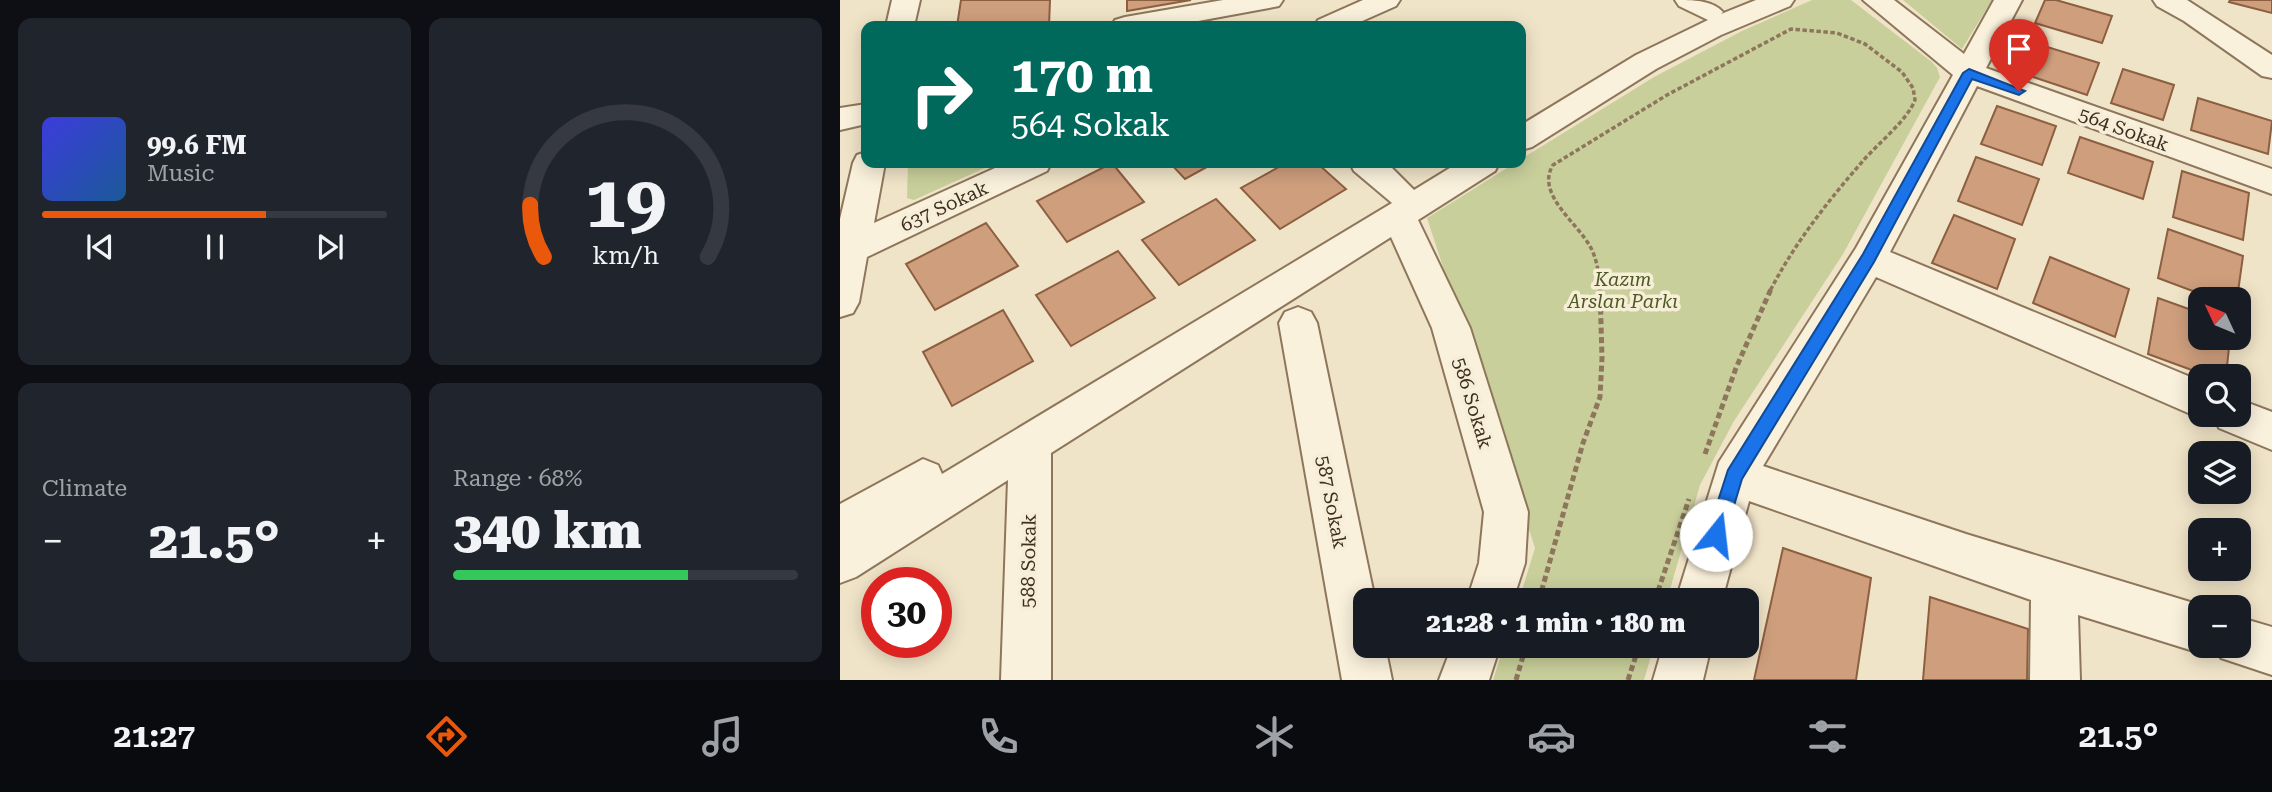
<!DOCTYPE html>
<meta charset="utf-8">
<style>
body{margin:0;font-family:"Roboto Serif",serif;background:#20242c;color:#f1f3f6;height:100vh;display:flex;flex-direction:column;font-size:26px;white-space:nowrap}
*{box-sizing:border-box;margin:0}
p{font-size:23px;color:#9ea1a6}
.icon{flex:none;width:38px;height:38px;fill:none;stroke:currentColor;stroke-width:2;stroke-linecap:round;stroke-linejoin:round}
.map{position:relative;flex:1;overflow:hidden}
.drawer{display:flex;flex-direction:column;gap:18px;padding:18px;background:#0d0f14;width:840px}
.drawer>*{flex:none}
.top-card{position:absolute;left:21px;top:21px;width:665px;height:147px;border-radius:14px;box-shadow:0 4px 18px #0003;background:#00695c;color:#fff;overflow:hidden}
.needle{width:46px;rotate:314deg}
.controls{position:absolute;left:1348px;top:287px;display:grid;gap:14px}
.controls a{display:grid;place-items:center;width:63px;height:63px;border-radius:14px;background:#171b24;box-shadow:0 4px 18px #0003;font-size:35px}
.speed{position:absolute;left:21px;top:567px;display:flex;gap:14px;font-size:35px;font-weight:700;text-align:center}
.speed>*{display:grid;place-content:center;width:91px;height:91px;border-radius:50%;background:#171b24;box-shadow:0 4px 18px #0003;line-height:1}
.speed .limit{border:10px solid #d22;background:#fff;color:#111}
.pin{position:absolute;display:grid;place-items:center;width:60px;height:60px;color:#fff;margin:-72px -30px;border-radius:50% 50% 50% 0;rotate:-45deg;box-shadow:0 0 7px #0007}
.pin .icon{rotate:45deg}
.me{position:absolute;width:77px;margin:-38px;rotate:16deg;stroke-linejoin:round;filter:drop-shadow(0 0 5px #0008)}
.turn{display:flex;align-items:center;gap:24px;height:147px;padding:0 35px;font-size:32px}
.turn .icon{width:91px;height:91px;stroke-width:2.5}
.turn b{display:block;font-size:49px;line-height:60px}
.big{font-size:52px;font-weight:800;line-height:1.1}
.drawer .card{flex:1;display:flex;flex-direction:column;justify-content:center;gap:10px;min-width:0;padding:0 24px;border-radius:14px;background:#20242c}
.drawer .dial{align-items:center;gap:0}
.dial svg{height:182px;overflow:visible;fill:none;stroke:#363941;stroke-width:7;stroke-linecap:round;text-anchor:middle}
.dial text{fill:#f1f3f6;stroke:none}
.song{display:flex;align-items:center;gap:21px}
.cover{width:84px;height:84px;border-radius:10px;background:linear-gradient(135deg,hsl(240 70% 55%),hsl(210 70% 35%))}
.played{height:7px;border-radius:4px;background:linear-gradient(90deg,#ea580c 65%,#363941 65%)}
.keys{display:flex;justify-content:space-around;direction:ltr}
.heat{display:flex;justify-content:space-between;align-items:center;font-size:38px;direction:ltr}
.charge{height:10px;border-radius:5px;background:linear-gradient(90deg,#34c759 68%,#363941 0)}
.drawer .tiles{flex:1;display:grid;gap:18px;grid-template-columns:repeat(2,1fr)}
.trip{position:absolute;left:513px;top:588px;width:406px;height:70px;border-radius:14px;background:#171b24;box-shadow:0 4px 18px #0003;font-weight:800;line-height:70px;text-align:center}
.tab-bar{display:flex;height:112px;justify-content:space-around;align-items:center;background:#090b0e;color:#9ea1a6}
.tab-bar .icon{width:49px;height:49px}
.tab-bar .active{color:#ea580c}
.tab-bar b{font-size:32px;color:#f1f3f6}
main{display:flex;flex:1;min-height:0}
.map>svg:first-child{display:block}
.green{fill:#c9cf9b}
.building{fill:#cf9f7d;stroke:#8d5f41;stroke-width:2}
.lines{fill:none;stroke-linecap:round;stroke-linejoin:round}
.minor-casing{stroke:#8d765c;stroke-width:4}
.path-far1{stroke:#8d765c;stroke-width:3.5;stroke-dasharray:4.5 2.5;stroke-linecap:butt}
.path{stroke:#8d765c;stroke-width:5;stroke-dasharray:6 3.5;stroke-linecap:butt}
.minor{fill:#faf1dc;fill-rule:evenodd}
.route{fill:#1a73e8;stroke:#114b97;stroke-width:2}
.labels{text-anchor:middle;stroke-width:7;stroke-linejoin:round;paint-order:stroke}
.street-label{font-size:19px;fill:#3d2e20;stroke:#f7eed8}
.park-label{font-size:19px;font-style:italic;fill:#4d5a26;stroke:#f7eed8}
</style>
<main>
<section class="drawer">
<div class="tiles">
<div class="card">
<div class="song"><i class="cover"></i><div><b>99.6 FM</b><p>Music</p></div></div>
<div class="played"></div>
<div class="keys"><svg class="icon" aria-label="previous" viewBox="0 0 24 24"><path d="M18 5L8 12l10 7zM5 5v14"/></svg><svg class="icon" aria-label="pause" viewBox="0 0 24 24"><path d="M8 5v14M16 5v14"/></svg><svg class="icon" aria-label="next" viewBox="0 0 24 24"><path d="M6 5l10 7-10 7zM19 5v14"/></svg></div>
</div>
<div class="card dial"><svg viewBox="0 0 100 80">
<path d="M14 69A42 42 0 1 1 86 69"/>
<path d="M14 69A42 42 0 0 1 8 46" stroke="#ea580c"/>
<text x="50" y="56" font-size="32" font-weight="700">19</text>
<text x="50" y="72" font-size="11">km/h</text>
</svg></div>
<div class="card"><p>Climate</p>
<div class="heat"><a>−</a><b class="big">21.5°</b><a>+</a></div>
</div>
<div class="card"><p>Range · 68%</p><b class="big">340 km</b><div class="charge"></div></div>
</div>
</section>
<div class="map">
<svg width="1432" height="680" viewBox="0 0 1432 680">
<rect width="100%" height="100%" fill="#f0e4c8"/>
<path class="green" d="M 972,0 L 1011,0 L 1092,62 L 1097,68 L 1100,77 L 1003,254 L 894,421 L 860,485 L 827,600 L 679,600 L 695,548 L 587,218 L 675,163 L 681,163 L 681,159 L 814,77 L 902,31 Z
M 1063,0 L 1152,0 L 1122,49 Z
M 68,163 L 156,163 L 74,200 L 67,198 Z
M 664,646 L 814,646 L 804,680 L 653,680 Z"/>
<path class="building" d="M 121,0 L 210,0 L 209,26 L 117,26 Z
M 287,0 L 351,0 L 287,11 Z
M 1205,0 L 1216,0 L 1272,16 L 1262,43 L 1195,23 Z
M 1390,0 L 1432,0 L 1432,13 L 1389,2 Z
M 1185,40 L 1259,63 L 1247,95 L 1172,70 Z
M 1283,69 L 1334,85 L 1323,120 L 1271,103 Z
M 1358,98 L 1432,121 L 1428,154 L 1351,130 Z
M 1157,106 L 1216,126 L 1202,165 L 1141,144 Z
M 1240,137 L 1313,162 L 1303,199 L 1228,173 Z
M 1136,157 L 1199,179 L 1182,225 L 1118,201 Z
M 272,163 L 304,202 L 227,242 L 197,201 Z
M 330,163 L 374,163 L 345,179 Z
M 446,163 L 477,163 L 506,189 L 440,229 L 401,188 Z
M 1342,171 L 1409,193 L 1403,240 L 1333,217 Z
M 376,199 L 415,240 L 339,285 L 302,240 Z
M 1114,215 L 1175,239 L 1157,289 L 1092,263 Z
M 146,223 L 178,266 L 95,310 L 66,264 Z
M 1328,229 L 1403,256 L 1397,299 L 1374,299 L 1318,278 Z
M 278,251 L 315,298 L 231,346 L 196,295 Z
M 1210,257 L 1289,289 L 1275,337 L 1193,303 Z
M 1318,298 L 1360,313 L 1360,338 L 1390,338 L 1386,376 L 1368,376 L 1308,354 Z
M 163,310 L 193,361 L 112,406 L 83,352 Z
M 943,548 L 1031,578 L 1016,680 L 914,680 Z
M 1090,597 L 1188,629 L 1187,680 L 1083,680 Z"/>
<g class="lines">
<defs>
<path id="minor" d="M 52,0 L 80,0 L 74,26 L 46,26 Z
M 383,0 L 443,0 L 439,6 L 429,8 L 331,26 L 271,26 L 275,20 L 285,17 Z
M 523,0 L 560,0 L 556,6 L 511,26 L 474,26 L 478,20 Z
M 835,0 C 853,0 872,0 883,12 L 881,14 L 916,0 L 954,0 L 950,6 L 881,35 L 816,69 L 692,147 L 681,150 L 681,125 L 796,55 L 868,20 L 839,6 Z
M 1023,0 L 1054,0 L 1124,54 L 1154,0 L 1182,0 L 1146,68 L 1432,169 L 1432,194 L 1137,86 L 1050,252 L 1360,381 L 1360,415 L 1368,415 L 1360,418 L 1346,412 L 1036,277 L 923,466 L 1126,534 L 1360,605 L 1365,607 L 1360,607 L 1360,646 L 1398,646 L 1398,617 L 1432,627 L 1432,675 L 1381,658 L 1376,646 L 1360,653 L 1238,615 L 1240,680 L 1190,680 L 1191,600 L 909,501 L 882,600 L 836,600 L 879,462 L 1016,248 L 1113,75 Z
M 1313,0 L 1347,0 L 1432,55 L 1432,78 L 1422,76 L 1344,21 L 1317,6 Z
M 26,104 L 26,124 L 0,130 L 0,108 Z
M 26,152 L 26,163 L 45,163 L 34,223 L 166,163 L 211,163 L 207,171 L 27,257 L 19,302 L 13,313 L 0,317 L 0,219 L 13,163 L 17,155 Z
M 510,163 L 547,163 L 574,190 L 618,163 L 659,163 L 655,171 L 578,220 L 630,328 L 688,512 L 685,563 L 673,600 L 627,600 L 639,563 L 644,512 L 592,328 L 551,237 L 211,453 L 211,680 L 161,680 L 168,480 L 16,577 L 0,583 L 0,504 L 83,459 L 98,465 L 102,474 L 552,203 L 514,171 Z
M 458,307 L 471,312 L 477,323 L 535,600 L 525,600 L 525,646 L 545,646 L 552,680 L 502,680 L 439,323 L 445,312 Z
M 1398,399 L 1432,412 L 1432,450 L 1379,428 L 1373,415 L 1398,415 Z
M 612,646 L 660,646 L 649,680 L 599,680 Z
M 823,646 L 871,646 L 863,680 L 813,680 Z"/>
</defs>
<use href="#minor" class="minor-casing"/>
<path class="path-far1" d="M 760,291 C 759,276 758,262 751,248 C 738,223 695,194 713,165 L 827,95 L 951,29 L 997,33 L 1025,44 L 1062,72 L 1073,88 L 1075,100 C 1067,121 1037,144 1022,162 C 988,201 954,244 930,291"/>
<path class="path" d="M 865,454 L 896,368 L 931,289
M 699,600 L 743,443 L 760,397 L 762,358 L 760,289
M 815,600 L 849,499
M 676,680 L 686,646
M 788,680 L 799,646"/>
<use href="#minor" class="minor"/>
</g>
<path class="route" d="M 1129,69 L 1185,91 L 1179,95 L 1132,79 L 1034,262 L 902,479 L 883,542 L 876,544 L 869,542 L 867,535 L 888,470 L 1023,254 L 1123,73 Z"/>
<g class="labels">
<g class="street-label">
<text transform="translate(1284 129) rotate(20)" y="7">564 Sokak</text>
<text transform="translate(104 206) rotate(-25)" y="7">637 Sokak</text>
<text transform="translate(633 403) rotate(73)" y="7">586 Sokak</text>
<text transform="translate(492 502) rotate(79)" y="7">587 Sokak</text>
<text transform="translate(188 561) rotate(-89)" y="7">588 Sokak</text>
</g>
<g class="park-label">
<text x="783" y="286">Kazım<tspan x="783" dy="22">Arslan Parkı</tspan></text>
</g>
</g>
</svg>
<div class="controls">
<a><svg class="needle" viewBox="-14 -14 28 28"><path d="M0-13l5 13h-10z" fill="#e53935"/><path d="M0 13l5-13h-10z" fill="#9ea1a6"/></svg></a>
<a><svg class="icon" aria-label="search" viewBox="0 0 24 24"><circle cx="10" cy="10" r="6"/><path d="M15 15l6 6"/></svg></a>
<a><svg class="icon" aria-label="layers" viewBox="0 0 24 24"><path d="M12 4l9 5-9 5-9-5zM3 14l9 5 9-5"/></svg></a>
<a>+</a>
<a>−</a>
</div>
<div class="speed"><div class="limit">30</div></div>
<div class="pin" style="left:1179px;top:91px;background:#d93025"><svg class="icon" aria-label="arrive" viewBox="0 0 24 24"><path d="M6 21V4h12l-3 4 3 4H6"/></svg></div>
<svg class="me" style="left:876px;top:535px" viewBox="-20 -20 40 40"><circle r="19" fill="#fff"/><path d="M0-13L10 11 0 6-10 11z" fill="#1a73e8"/></svg>
<div class="trip">21:28 · 1 min · 180 m</div>
<div class="top-card">
<div class="turn"><svg class="icon" aria-label="right" viewBox="0 0 24 24"><path d="M7 20v-9h11M14 6l5 5-5 5"/></svg><div><b>170 m</b>564 Sokak</div></div>
</div>
</div>
</main>
<nav class="tab-bar">
<b>21:27</b>
<svg class="icon active" aria-label="directions" viewBox="0 0 24 24"><path d="M12 3l9 9-9 9-9-9zM9 14v-3h6M13 9l2 2-2 2"/></svg>
<svg class="icon" aria-label="music" viewBox="0 0 24 24"><path d="M9 18V5l10-2v13"/><circle cx="6" cy="18" r="3"/><circle cx="16" cy="16" r="3"/></svg>
<svg class="icon" aria-label="phone" viewBox="0 0 24 24"><path d="M5 4h4l2 5-3 2q2 4 5 5l2-3 5 2v4C11 20 4 13 5 4z"/></svg>
<svg class="icon" aria-label="climate" viewBox="0 0 24 24"><path d="M12 3v18M4 7l16 10M4 17L20 7"/></svg>
<svg class="icon" aria-label="car" viewBox="0 0 24 24"><path d="M5 17H2v-5l4-1 3-4h7l3 4 3 1v5h-3M9 17h6M6 11h13"/><circle cx="7" cy="17" r="2"/><circle cx="17" cy="17" r="2"/></svg>
<svg class="icon" aria-label="filters" viewBox="0 0 24 24"><path d="M4 7h16M4 17h16"/><circle cx="9" cy="7" r="2"/><circle cx="15" cy="17" r="2"/></svg>
<b>21.5°</b>
</nav>
